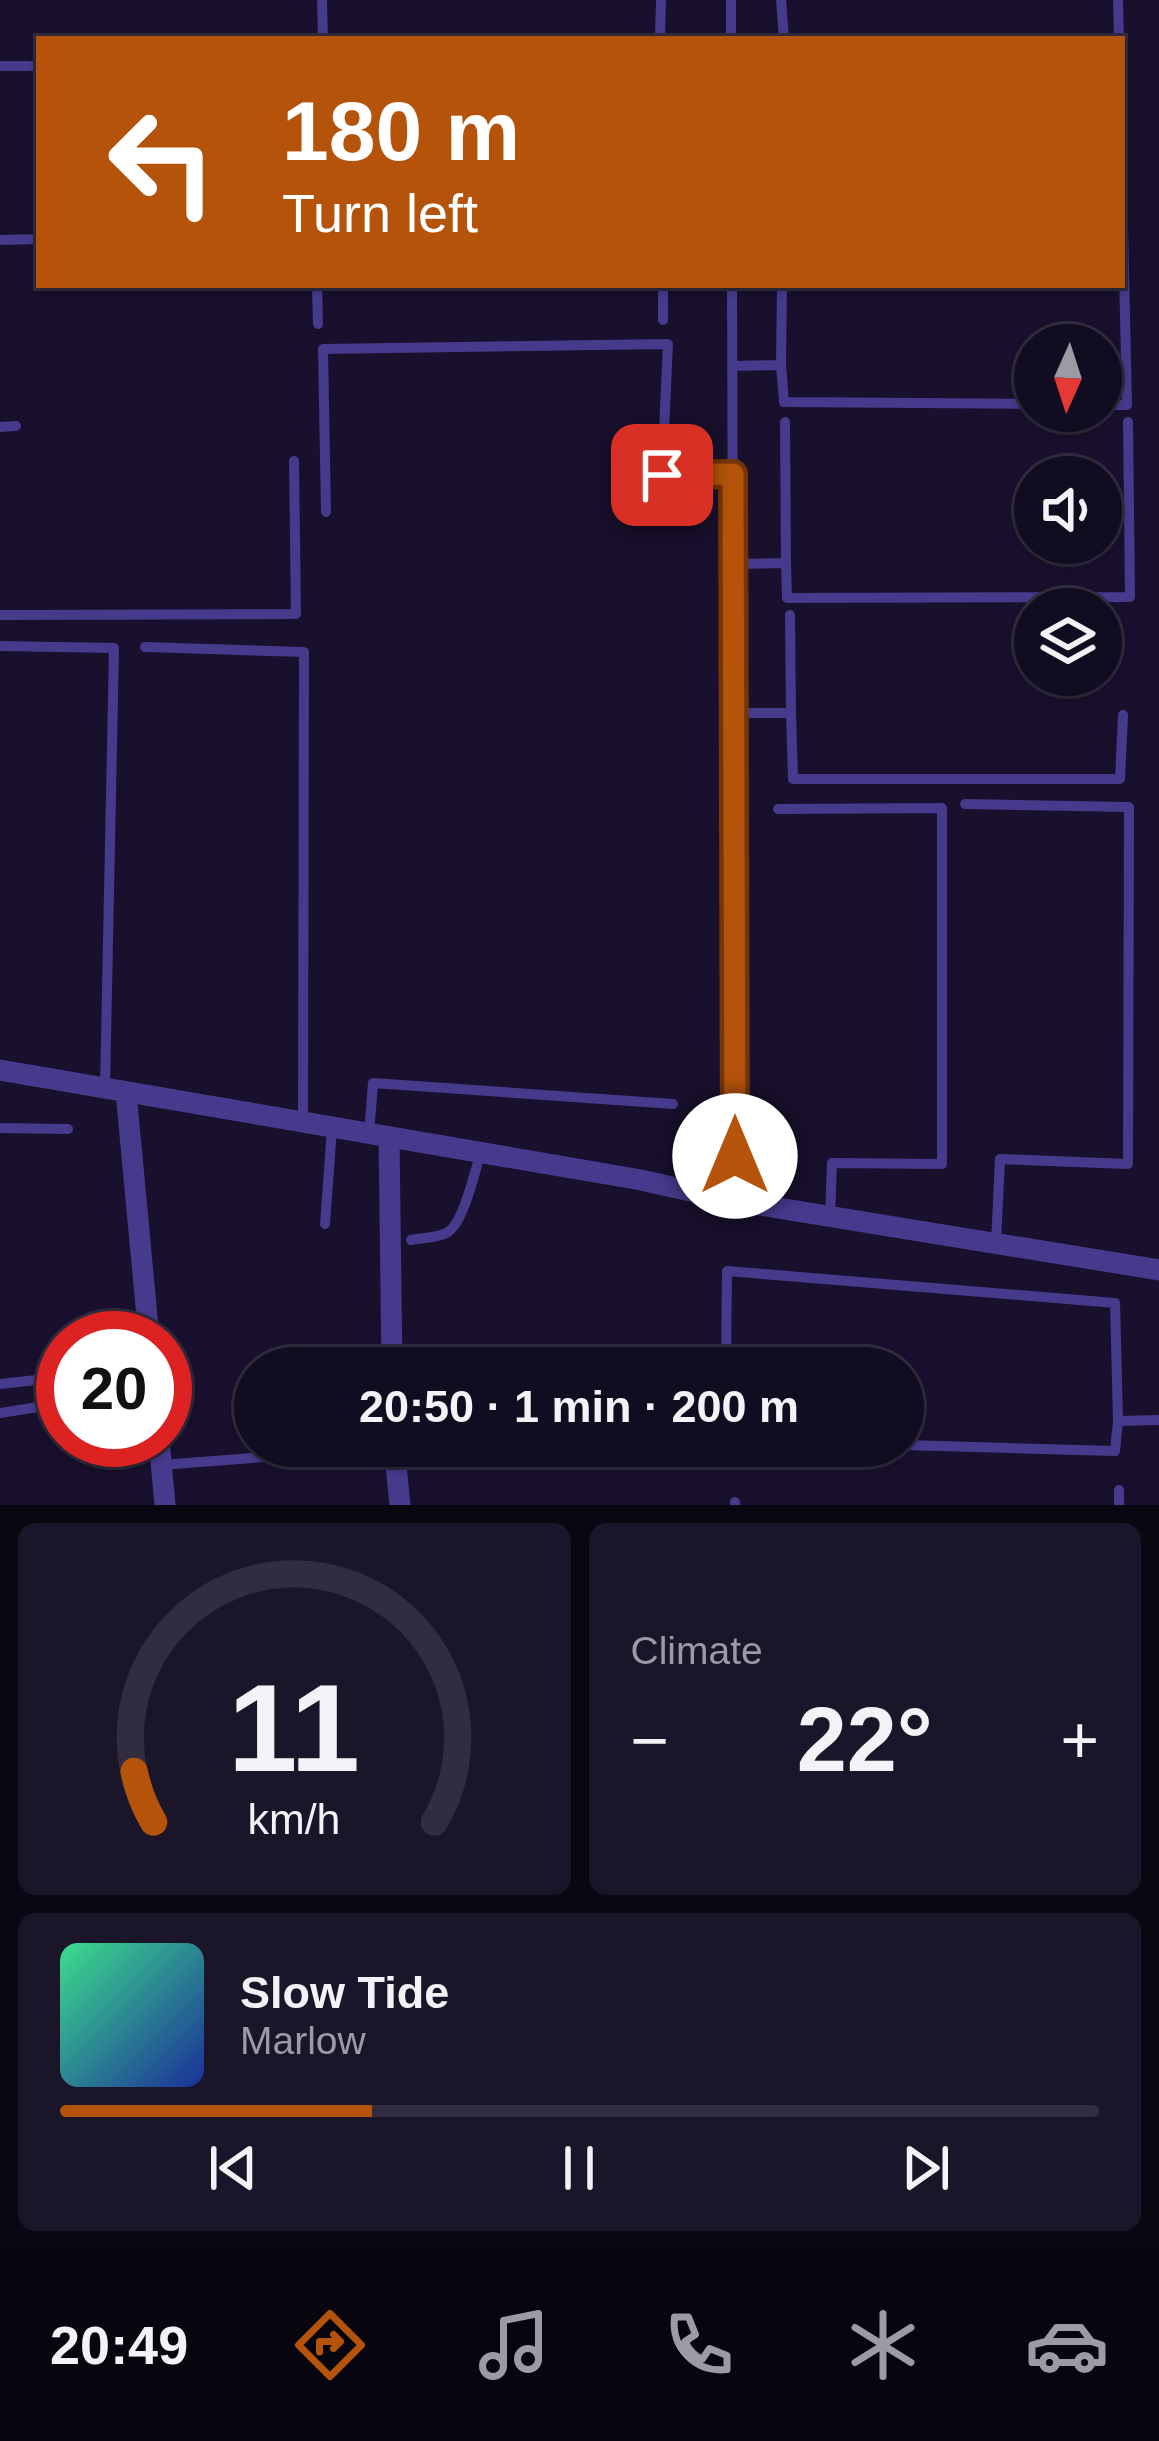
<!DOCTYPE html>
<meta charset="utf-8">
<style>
body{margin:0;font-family:Helvetica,sans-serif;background:#1b152a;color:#f1f3f6;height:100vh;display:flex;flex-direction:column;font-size:45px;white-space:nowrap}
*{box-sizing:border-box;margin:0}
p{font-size:39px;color:#9c9ba5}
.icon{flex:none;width:66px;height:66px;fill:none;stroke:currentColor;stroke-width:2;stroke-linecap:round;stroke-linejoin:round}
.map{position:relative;height:1505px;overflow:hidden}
.side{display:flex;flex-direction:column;gap:18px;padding:18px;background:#0a0712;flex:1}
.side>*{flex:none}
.guide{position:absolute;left:36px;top:36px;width:1089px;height:252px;border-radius:0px;box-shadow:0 3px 9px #0004,0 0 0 3px #312c3f;background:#b45309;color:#fff;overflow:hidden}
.needle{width:78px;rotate:183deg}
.tools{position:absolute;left:1014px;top:324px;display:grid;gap:24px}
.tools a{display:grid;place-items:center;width:108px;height:108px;border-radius:50%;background:#120c21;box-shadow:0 3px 9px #0004,0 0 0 3px #312c3f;font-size:60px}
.speed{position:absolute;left:36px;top:1311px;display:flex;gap:24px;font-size:60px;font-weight:700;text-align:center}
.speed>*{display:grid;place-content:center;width:156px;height:156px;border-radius:50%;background:#120c21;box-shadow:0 3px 9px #0004,0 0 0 3px #312c3f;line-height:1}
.speed .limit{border:18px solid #d22;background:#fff;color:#111}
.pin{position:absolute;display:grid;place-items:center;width:102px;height:102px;color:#fff;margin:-51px;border-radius:24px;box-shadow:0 6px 18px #0006}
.me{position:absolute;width:132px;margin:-66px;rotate:0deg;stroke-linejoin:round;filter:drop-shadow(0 0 9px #0008)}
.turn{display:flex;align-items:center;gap:42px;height:252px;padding:0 48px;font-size:54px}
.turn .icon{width:156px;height:156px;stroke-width:2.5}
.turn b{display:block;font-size:84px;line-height:102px}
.big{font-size:90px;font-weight:700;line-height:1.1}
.side .widget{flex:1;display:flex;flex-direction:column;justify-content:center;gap:18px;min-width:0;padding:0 42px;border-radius:18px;background:#1b152a}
.side .dial{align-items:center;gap:0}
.dial svg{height:312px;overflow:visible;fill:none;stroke:#312c3f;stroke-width:7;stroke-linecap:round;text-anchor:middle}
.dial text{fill:#f1f3f6;stroke:none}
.song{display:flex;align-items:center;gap:36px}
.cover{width:144px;height:144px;border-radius:18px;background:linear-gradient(135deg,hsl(150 70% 55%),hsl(230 70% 35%))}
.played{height:12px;border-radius:6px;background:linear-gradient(90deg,#b45309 30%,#312c3f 30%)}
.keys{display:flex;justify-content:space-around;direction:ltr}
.heat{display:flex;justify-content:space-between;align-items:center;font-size:66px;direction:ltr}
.side .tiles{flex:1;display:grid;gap:18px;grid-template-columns:1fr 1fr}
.widget:last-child{grid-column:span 2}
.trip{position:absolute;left:234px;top:1347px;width:690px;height:120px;border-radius:60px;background:#120c21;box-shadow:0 3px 9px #0004,0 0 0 3px #312c3f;font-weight:700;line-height:120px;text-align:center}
.menu{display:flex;height:192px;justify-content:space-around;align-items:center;background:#07050d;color:#9c9ba5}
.menu .icon{width:84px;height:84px}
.menu .active{color:#b45309}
.menu b{font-size:54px;color:#f1f3f6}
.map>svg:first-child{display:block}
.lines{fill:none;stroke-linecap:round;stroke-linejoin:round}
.lane{stroke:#463a8c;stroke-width:10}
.street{stroke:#463a8c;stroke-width:21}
.route-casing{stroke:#753606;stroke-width:30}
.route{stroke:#b45309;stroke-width:21}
</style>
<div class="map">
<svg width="1159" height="1505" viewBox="0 0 1159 1505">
<rect width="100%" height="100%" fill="#18102c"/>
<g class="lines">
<path class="lane" d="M 322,0 L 323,39
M 731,0 L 731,39
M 781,0 L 784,39
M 1118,0 L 1119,39
M 660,39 L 661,0
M 0,66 L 39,66
M 0,240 L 39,239
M 317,285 L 318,324
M 732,285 L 735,1201
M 663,320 L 663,285
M 781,365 L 784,402 L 1035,404
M 732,366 L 781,365 L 782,285
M 1101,405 L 1127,405 L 1122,180
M 0,427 L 16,426
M 660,511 L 662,475 L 733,474
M 326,512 L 323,349 L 668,344 L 662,475
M 786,563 L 787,598 L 1130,597 L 1128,422
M 733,564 L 786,563 L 785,422
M 0,615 L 296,614 L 294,461
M 0,646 L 114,648 L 105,1088
M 145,647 L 304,652 L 303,1123
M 733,713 L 791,713 L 790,615
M 791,713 L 793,779 L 1120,779 L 1123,715
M 965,804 L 1129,807 L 1128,1164 L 1000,1159 L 996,1243
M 778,809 L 942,808 L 942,1164 L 832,1163 L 830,1216
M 0,1128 L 68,1129
M 369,1134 L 373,1083 L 673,1104
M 325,1224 L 332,1128
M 411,1240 C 421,1238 439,1238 448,1232 C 464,1222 475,1170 481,1152
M 726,1368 L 727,1271 L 1115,1303 L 1118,1421 L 1159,1420
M 0,1384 L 63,1377
M 0,1413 L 63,1403
M 903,1445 L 1115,1451 L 1118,1421
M 161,1465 L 394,1447
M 1119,1490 L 1119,1505
M 735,1505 L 735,1502"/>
<path class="street" d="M 0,1070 L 641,1180 L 735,1201 L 1159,1270
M 126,1092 L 149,1338
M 389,1137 L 392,1368
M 159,1440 L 165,1505
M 394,1446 L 400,1505"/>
</g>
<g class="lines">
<defs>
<path id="route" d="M 662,475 L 733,474 L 735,1156"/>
</defs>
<use href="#route" class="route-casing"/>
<use href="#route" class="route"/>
</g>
</svg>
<div class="tools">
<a><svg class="needle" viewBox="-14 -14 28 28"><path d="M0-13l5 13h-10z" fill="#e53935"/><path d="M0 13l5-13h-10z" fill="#9c9ba5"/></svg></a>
<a><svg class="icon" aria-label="sound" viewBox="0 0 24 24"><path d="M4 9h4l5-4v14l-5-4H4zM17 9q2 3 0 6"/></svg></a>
<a><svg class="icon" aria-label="layers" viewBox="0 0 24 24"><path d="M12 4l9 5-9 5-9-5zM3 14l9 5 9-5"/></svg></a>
</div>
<div class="speed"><div class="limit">20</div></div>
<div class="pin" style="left:662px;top:475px;background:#d93025"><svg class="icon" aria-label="arrive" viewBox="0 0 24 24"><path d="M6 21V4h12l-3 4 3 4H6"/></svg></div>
<svg class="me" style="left:735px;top:1156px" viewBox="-20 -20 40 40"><circle r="19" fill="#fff"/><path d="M0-13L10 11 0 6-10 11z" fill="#b45309"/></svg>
<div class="trip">20:50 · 1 min · 200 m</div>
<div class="guide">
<div class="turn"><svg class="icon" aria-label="left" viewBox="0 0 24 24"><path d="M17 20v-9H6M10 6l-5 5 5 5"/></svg><div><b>180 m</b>Turn left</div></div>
</div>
</div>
<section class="side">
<div class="tiles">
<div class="widget dial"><svg viewBox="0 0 100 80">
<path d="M14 69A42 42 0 1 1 86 69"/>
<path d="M14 69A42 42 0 0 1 9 56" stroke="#b45309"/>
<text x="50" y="56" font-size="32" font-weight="700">11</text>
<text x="50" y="72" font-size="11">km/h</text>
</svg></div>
<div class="widget"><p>Climate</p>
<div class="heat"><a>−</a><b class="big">22°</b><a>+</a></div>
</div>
<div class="widget">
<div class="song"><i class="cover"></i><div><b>Slow Tide</b><p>Marlow</p></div></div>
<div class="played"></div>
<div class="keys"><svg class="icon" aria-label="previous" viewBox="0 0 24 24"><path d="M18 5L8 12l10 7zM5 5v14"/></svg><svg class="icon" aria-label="pause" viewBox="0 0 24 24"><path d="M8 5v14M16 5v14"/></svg><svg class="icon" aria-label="next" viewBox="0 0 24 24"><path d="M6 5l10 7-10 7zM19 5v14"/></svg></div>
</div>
</div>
</section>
<nav class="menu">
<b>20:49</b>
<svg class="icon active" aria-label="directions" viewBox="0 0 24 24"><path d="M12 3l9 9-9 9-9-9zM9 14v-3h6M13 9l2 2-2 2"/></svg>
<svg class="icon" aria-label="music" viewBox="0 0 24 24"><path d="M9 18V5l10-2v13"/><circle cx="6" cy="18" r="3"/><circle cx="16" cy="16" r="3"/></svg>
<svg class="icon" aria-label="phone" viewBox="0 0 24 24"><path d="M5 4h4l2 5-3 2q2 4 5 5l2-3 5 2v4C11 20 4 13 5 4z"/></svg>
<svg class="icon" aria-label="climate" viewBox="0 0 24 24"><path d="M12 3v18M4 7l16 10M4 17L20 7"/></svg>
<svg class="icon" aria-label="car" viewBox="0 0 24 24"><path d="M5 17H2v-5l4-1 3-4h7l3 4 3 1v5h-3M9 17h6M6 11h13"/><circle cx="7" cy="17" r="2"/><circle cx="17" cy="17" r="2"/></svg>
</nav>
